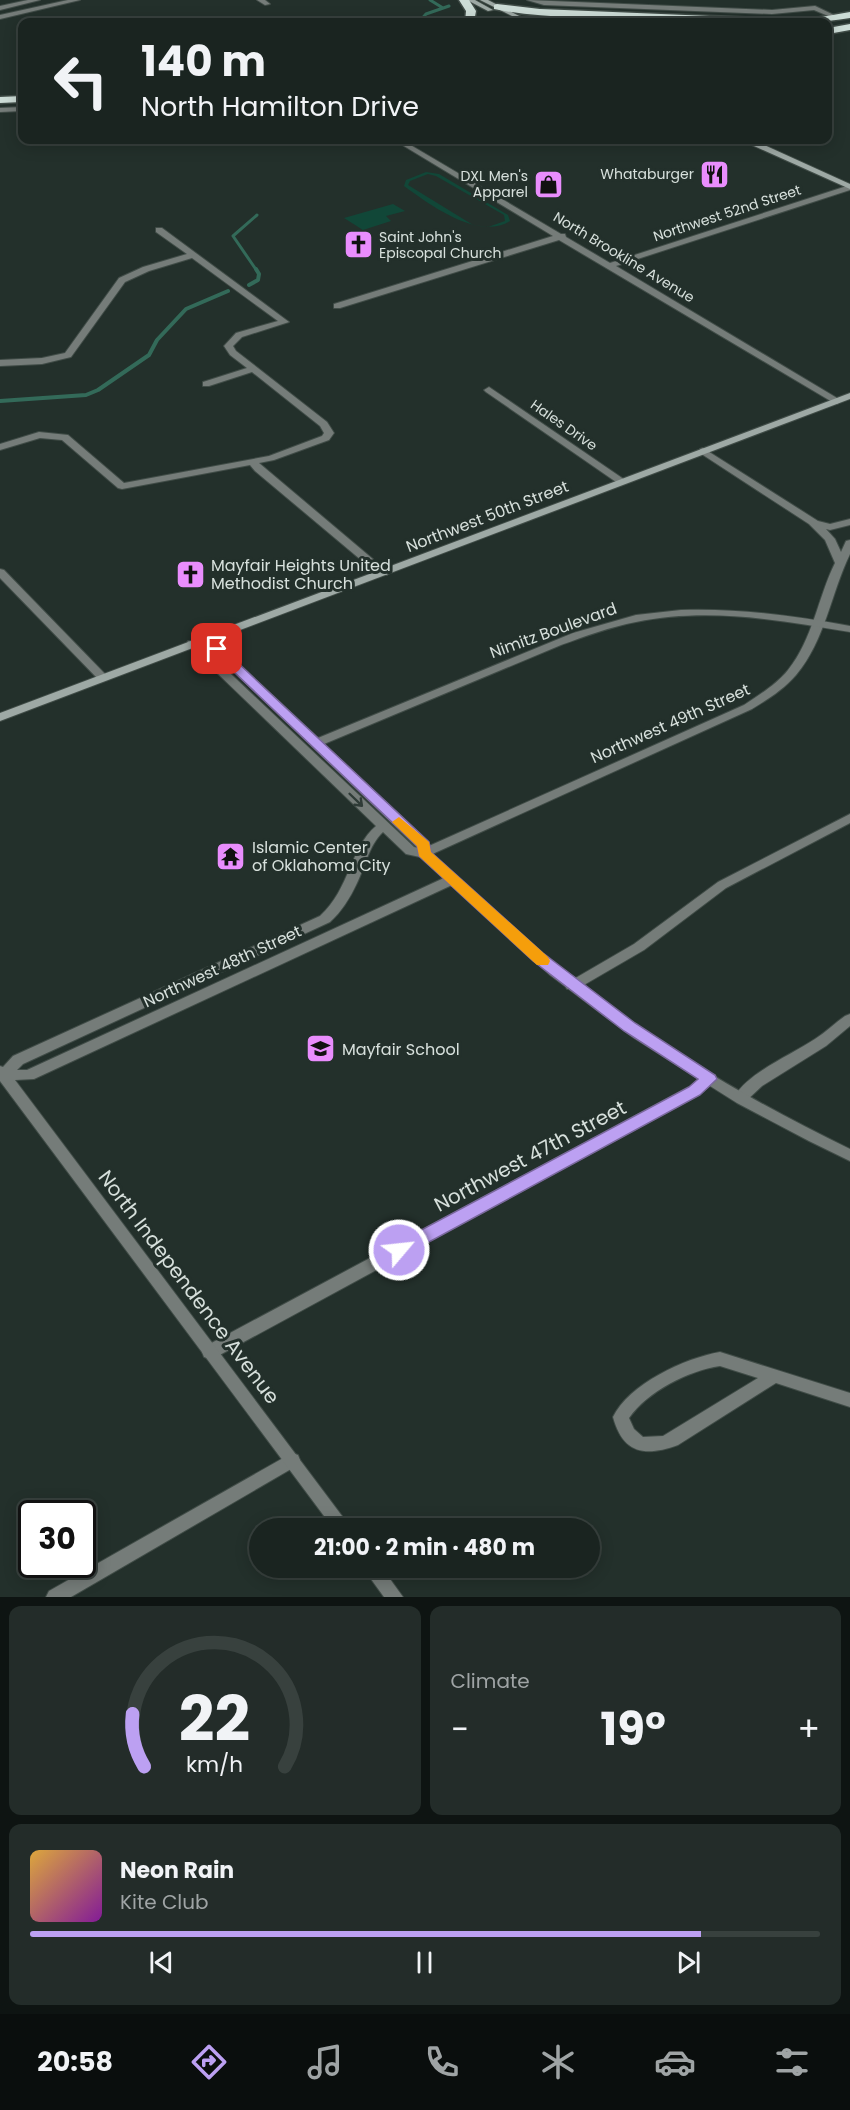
<!DOCTYPE html>
<meta charset="utf-8">
<style>
body{margin:0;font-family:Poppins,sans-serif;background:#232c29;color:#f1f3f6;height:100vh;display:flex;flex-direction:column;font-size:22px;white-space:nowrap}
*{box-sizing:border-box;margin:0}
p{font-size:20px;color:#9fa4a5}
.icon{flex:none;width:33px;height:33px;fill:none;stroke:currentColor;stroke-width:2;stroke-linecap:round;stroke-linejoin:round}
.map{position:relative;height:1597px;overflow:hidden}
.sheet{display:flex;flex-direction:column;gap:9px;padding:9px;background:#0e1412;flex:1}
.sheet>*{flex:none}
.hud{position:absolute;left:18px;top:18px;width:814px;height:126px;border-radius:12px;box-shadow:0 3px 15px #0003,0 0 0 2px #38413e;background:#1a2420;color:#f1f3f6;overflow:hidden}
.speed{position:absolute;left:18px;top:1500px;display:flex;gap:12px;font-size:30px;font-weight:700;text-align:center}
.speed>*{display:grid;place-content:center;width:78px;height:78px;border-radius:50%;background:#1a2420;box-shadow:0 3px 15px #0003,0 0 0 2px #38413e;line-height:1}
.speed .limit{border:3px solid #111;border-radius:9px;background:#fff;color:#111}
.pin{position:absolute;display:grid;place-items:center;width:51px;height:51px;color:#fff;margin:-26px;border-radius:12px;box-shadow:0 3px 9px #0006}
.me{position:absolute;width:66px;margin:-33px;rotate:62deg;stroke-linejoin:round;filter:drop-shadow(0 0 4px #0008)}
.turn{display:flex;align-items:center;gap:21px;height:126px;padding:0 24px;font-size:27px}
.turn .icon{width:78px;height:78px;stroke-width:2.5}
.turn b{display:block;font-size:42px;line-height:51px}
.big{font-size:45px;font-weight:700;line-height:1.1}
.sheet .tile{flex:1;display:flex;flex-direction:column;justify-content:center;gap:9px;min-width:0;padding:0 21px;border-radius:12px;background:#232c29}
.sheet .dial{align-items:center;gap:0}
.dial svg{height:156px;overflow:visible;fill:none;stroke:#38413e;stroke-width:7;stroke-linecap:round;text-anchor:middle}
.dial text{fill:#f1f3f6;stroke:none}
.song{display:flex;align-items:center;gap:18px}
.cover{width:72px;height:72px;border-radius:9px;background:linear-gradient(135deg,hsl(40 70% 55%),hsl(290 70% 35%))}
.played{height:6px;border-radius:3px;background:linear-gradient(90deg,#bca0f2 85%,#38413e 85%)}
.keys{display:flex;justify-content:space-around;direction:ltr}
.heat{display:flex;justify-content:space-between;align-items:center;font-size:33px;direction:ltr}
.sheet .tiles{flex:1;display:grid;gap:9px;grid-template-columns:1fr 1fr}
.tile:last-child{grid-column:span 2}
.trip{position:absolute;left:249px;top:1518px;width:351px;height:60px;border-radius:30px;background:#1a2420;box-shadow:0 3px 15px #0003,0 0 0 2px #38413e;font-weight:700;line-height:60px;text-align:center}
.dock{display:flex;height:96px;justify-content:space-around;align-items:center;background:#0a0e0d;color:#9fa4a5}
.dock .icon{width:42px;height:42px}
.dock .on{color:#bca0f2}
.dock b{font-size:27px;color:#f1f3f6}
.map>svg:first-child{display:block}
.green{fill:#114738;fill-rule:evenodd}
.lines{fill:none;stroke-linecap:round;stroke-linejoin:round}
.stream-far1{stroke:#336a59;stroke-width:3}
.stream{stroke:#336a59;stroke-width:4}
.minor-casing{stroke:#404c47;stroke-width:2}
.tertiary-casing{stroke:#404c47;stroke-width:2}
.secondary-casing{stroke:#404c47;stroke-width:2}
.trunk-casing{stroke:#404c47;stroke-width:3}
.minor{fill:#757c79;fill-rule:evenodd}
.tertiary{fill:#757c79;fill-rule:evenodd}
.secondary{fill:#9ea9a5;fill-rule:evenodd}
.trunk{fill:#ccdcd6;fill-rule:evenodd}
.oneway{stroke:#2f3b37}
.route{fill:#bca0f2;stroke:#7a689d;stroke-width:1.5}
.slow{fill:#f59e0b}
.labels{text-anchor:middle;stroke-width:6;stroke-linejoin:round;paint-order:stroke}
.far-poi-label{font-size:14px;fill:#d7e0dc;stroke:#23302b;text-anchor:end}
.far-street-label{font-size:14px;fill:#d7e0dc;stroke:#23302b}
.street-label{font-size:16px;fill:#d7e0dc;stroke:#23302b}
.poi-label{font-size:16px;fill:#d7e0dc;stroke:#23302b;text-anchor:start}
.near-street-label{font-size:20px;fill:#d7e0dc;stroke:#23302b}
</style>
<div class="map">
<svg width="850" height="1597" viewBox="0 0 850 1597">
<rect width="100%" height="100%" fill="#23302b"/>
<path class="green" d="M 426,172 L 439,174 L 508,215 L 510,221 C 479,241 430,205 404,186 L 406,180 ZM 428,174 L 436,176 L 504,215 L 505,221 L 488,227 L 473,225 L 408,185 L 410,181 Z
M 393,204 L 405,211 L 386,216 L 391,221 L 363,230 L 344,218 Z"/>
<g class="lines">
<path class="stream-far1" d="M 430,0 L 443,8
M 419,22 L 426,14 L 449,6
M 257,271 L 233,236 L 257,215"/>
<path class="stream" d="M 249,285 L 258,280 L 259,274 L 256,269
M 0,401 L 86,395 L 98,390 L 149,355 L 157,340 L 186,309 L 228,291"/>
<defs>
<path id="minor" d="M 257,0 L 265,0 L 270,4 L 265,5 Z
M 527,0 L 772,10 L 815,6 L 838,17 L 833,18 L 814,10 L 772,14 L 544,5 Z
M 22,107 L 22,111 L 0,112 L 0,108 Z
M 394,140 L 402,140 L 561,234 L 565,234 L 566,237 L 610,263 L 850,185 L 850,190 L 616,266 L 842,401 L 837,404 L 834,403 L 559,240 L 340,308 L 334,308 L 334,304 L 553,236 Z
M 156,228 L 162,228 L 289,322 L 242,337 L 233,346 L 236,351 L 327,422 L 334,433 L 329,440 L 274,460 L 259,463 L 387,571 L 388,573 L 387,575 L 379,575 L 255,471 L 250,465 L 122,489 L 118,488 L 62,440 L 40,438 L 0,450 L 0,444 L 39,432 L 68,435 L 124,483 L 269,456 L 322,436 L 324,433 L 320,426 L 252,372 L 209,386 L 203,386 L 203,382 L 247,368 L 230,355 L 224,346 L 236,333 L 278,321 L 192,258 L 149,271 L 125,282 L 71,357 L 42,364 L 0,366 L 0,360 L 42,358 L 65,353 L 119,278 L 143,267 L 187,254 L 156,232 Z
M 489,387 L 625,480 L 625,484 L 619,484 L 486,392 L 484,390 Z
M 703,448 L 818,521 L 830,524 L 850,519 L 850,525 L 830,530 L 826,529 L 835,539 L 841,552 L 846,541 L 850,540 L 850,554 C 831,593 825,641 796,675 C 783,690 768,699 752,709 L 428,856 L 420,856 L 418,853 L 420,850 L 744,705 C 760,694 776,685 788,670 C 813,639 818,597 835,563 L 825,540 L 809,524 L 700,453 L 700,449 Z
M 0,569 L 4,570 L 106,675 L 108,677 L 106,679 L 98,679 L 0,578 Z
M 850,814 L 850,823 L 726,888 L 644,950 L 577,989 L 567,989 L 565,986 L 567,983 L 634,944 L 718,882 Z
M 850,1014 L 850,1026 L 826,1046 L 762,1086 L 746,1101 L 741,1102 L 736,1101 L 734,1097 C 749,1072 791,1055 815,1039 C 826,1032 835,1023 845,1016 Z
M 710,1074 L 715,1075 L 717,1079 L 699,1095 L 216,1357 L 210,1359 L 204,1357 L 202,1352 L 204,1347 L 689,1087 Z
M 720,1352 L 850,1393 L 850,1407 L 776,1383 L 678,1445 C 645,1457 623,1454 613,1417 C 629,1384 685,1358 720,1352 ZM 720,1366 L 758,1378 L 663,1436 L 643,1437 L 634,1429 L 629,1418 C 648,1391 688,1371 720,1366 Z
M 292,1453 L 298,1455 L 300,1460 L 298,1465 L 71,1597 L 46,1597 L 49,1591 Z"/>
<path id="tertiary" d="M 28,0 L 40,0 L 0,10 L 0,6 Z
M 68,0 L 80,0 L 0,19 L 0,15 Z
M 681,610 C 738,608 794,616 850,626 L 850,632 C 780,620 707,607 636,622 C 610,627 586,636 561,645 L 324,744 L 428,842 L 430,852 C 473,890 514,931 559,968 C 648,1041 747,1099 850,1149 L 850,1161 L 809,1141 L 737,1103 L 634,1038 L 550,975 L 452,885 L 34,1079 L 15,1080 L 351,1528 L 333,1528 L 0,1081 L 0,1066 L 3,1067 L 13,1056 L 320,916 C 350,889 350,848 376,826 L 188,645 L 187,643 L 188,641 L 196,641 L 414,847 L 418,848 L 201,640 L 200,638 L 201,636 L 209,636 L 318,738 L 573,633 L 636,615 ZM 383,832 L 406,854 L 420,857 L 444,878 L 27,1070 L 17,1070 L 23,1064 L 330,922 C 342,911 350,898 357,883 C 365,867 369,845 383,832 Z
M 363,1568 L 382,1568 L 403,1597 L 384,1597 Z"/>
<path id="secondary" d="M 467,0 L 475,0 L 493,10 L 488,11 Z
M 480,0 L 488,0 L 531,22 L 524,22 Z
M 745,140 L 753,140 L 850,184 L 850,189 L 745,142 Z
M 850,393 L 850,399 L 0,721 L 0,713 Z"/>
<path id="trunk" d="M 459,0 L 469,0 L 476,11 L 474,22 L 465,22 L 466,11 Z
M 497,4 L 540,9 L 804,20 L 850,12 L 850,18 C 781,29 709,21 640,19 C 592,17 541,19 494,9 L 494,5 Z
M 850,24 L 850,30 L 828,34 L 828,28 Z
M 22,96 L 22,102 L 0,103 L 0,97 Z"/>
</defs>
<use href="#minor" class="minor-casing"/>
<use href="#tertiary" class="tertiary-casing"/>
<use href="#secondary" class="secondary-casing"/>
<use href="#trunk" class="trunk-casing"/>
<use href="#minor" class="minor"/>
<use href="#tertiary" class="tertiary"/>
<use href="#secondary" class="secondary"/>
<use href="#trunk" class="trunk"/>
</g>
<defs><path id="oneway-shaft" d="M-6 0H5M1.5-3L5.5 0L1.5 3" fill="none" stroke-width="1.6" stroke-linecap="round" stroke-linejoin="round" transform="scale(1.5)"/></defs>
<use class="oneway" href="#oneway-shaft" transform="translate(356 800) rotate(44)"/>
<path class="route" d="M 217,646 L 221,647 L 429,842 L 431,852 L 543,953 L 635,1023 L 715,1075 L 717,1079 L 700,1095 L 405,1255 L 393,1255 L 391,1250 L 393,1245 L 689,1087 L 698,1079 L 624,1031 L 533,961 L 419,856 L 417,846 L 213,652 L 213,647 Z"/>
<path class="slow" d="M 399,817 L 429,842 L 431,852 L 548,957 L 550,961 L 548,965 L 537,965 L 419,856 L 417,846 L 392,822 Z"/>
<defs>
<symbol id="restaurant-square" viewBox="-11 -11 22 22"><rect x="-9" y="-9" width="18" height="18" rx="4" fill="#e98dfd" stroke="#23302b"/><path d="M-5-6h1v4h1v-4h1v4h1v-4h1v5L-1.5 .5V6h-2V.5L-5-1ZM5-6V6H3V1.5H1.5Q1.5-4 5-6Z" fill="#111"/></symbol>
<symbol id="shop-square" viewBox="-11 -11 22 22"><rect x="-9" y="-9" width="18" height="18" rx="4" fill="#e98dfd" stroke="#23302b"/><path d="M-5-2.5h2.3a2.7 3.5 0 0 1 5.4 0H5L5.5 6h-11ZM-1.5-2.5h3a1.5 2.3 0 0 0-3 0Z" fill="#111"/></symbol>
<symbol id="church-square" viewBox="-11 -11 22 22"><rect x="-9" y="-9" width="18" height="18" rx="4" fill="#e98dfd" stroke="#23302b"/><path d="M-1.2-6h2.4v3.5h3.3v2.4h-3.3V6h-2.4V-.1h-3.3v-2.4h3.3Z" fill="#111"/></symbol>
<symbol id="temple-square" viewBox="-11 -11 22 22"><rect x="-9" y="-9" width="18" height="18" rx="4" fill="#e98dfd" stroke="#23302b"/><path d="M0-6L5-2H3V0L6.5 2.5H4V6H1.5V3h-3V6H-4V2.5H-6.5L-3 0V-2H-5Z" fill="#111"/></symbol>
<symbol id="school-square" viewBox="-11 -11 22 22"><rect x="-9" y="-9" width="18" height="18" rx="4" fill="#e98dfd" stroke="#23302b"/><path d="M0-5L7-2L0 1L-7-2ZM-4 1L0 2.5L4 1V4Q0 6-4 4Z" fill="#111"/></symbol>
</defs>
<g fill-rule="evenodd">
<use href="#restaurant-square" x="698" y="158" width="33" height="33"/>
<use href="#shop-square" x="532" y="168" width="33" height="33"/>
<use href="#church-square" x="342" y="228" width="33" height="33"/>
<use href="#church-square" x="174" y="558" width="33" height="33"/>
<use href="#temple-square" x="214" y="840" width="33" height="33"/>
<use href="#school-square" x="304" y="1032" width="33" height="33"/>
</g>
<g class="labels">
<g class="far-poi-label">
<text x="694" y="179">Whataburger</text>
<text x="528" y="181">DXL Men's<tspan x="528" dy="16">Apparel</tspan></text>
<text x="379" y="242" text-anchor="start">Saint John's<tspan x="379" dy="16">Episcopal Church</tspan></text>
</g>
<g class="far-street-label">
<text transform="translate(727 213) rotate(-18)" y="5">Northwest 52nd Street</text>
<text transform="translate(624 257) rotate(31)" y="5">North Brookline Avenue</text>
<text transform="translate(564 425) rotate(35)" y="5">Hales Drive</text>
</g>
<g class="street-label">
<text transform="translate(487 516) rotate(-21)" y="6">Northwest 50th Street</text>
<text transform="translate(553 630) rotate(-20)" y="6">Nimitz Boulevard</text>
<text transform="translate(670 723) rotate(-24)" y="6">Northwest 49th Street</text>
<text transform="translate(222 966) rotate(-25)" y="6">Northwest 48th Street</text>
</g>
<g class="poi-label">
<text x="211" y="571">Mayfair Heights United<tspan x="211" dy="18">Methodist Church</tspan></text>
<text x="252" y="853">Islamic Center<tspan x="252" dy="18">of Oklahoma City</tspan></text>
<text x="342" y="1055">Mayfair School</text>
</g>
<g class="near-street-label">
<text transform="translate(530 1156) rotate(-28)" y="7">Northwest 47th Street</text>
<text transform="translate(189 1287) rotate(53)" y="7">North Independence Avenue</text>
</g>
</g>
</svg>
<div class="speed"><div class="limit">30</div></div>
<div class="pin" style="left:217px;top:649px;background:#d93025"><svg class="icon" aria-label="arrive" viewBox="0 0 24 24"><path d="M6 21V4h12l-3 4 3 4H6"/></svg></div>
<svg class="me" style="left:399px;top:1250px" viewBox="-20 -20 40 40"><circle r="17" fill="#bca0f2" stroke="#fff" stroke-width="3"/><path d="M0-11L8 9 0 5-8 9z" fill="#fff"/></svg>
<div class="trip">21:00 · 2 min · 480 m</div>
<div class="hud">
<div class="turn"><svg class="icon" aria-label="left" viewBox="0 0 24 24"><path d="M17 20v-9H6M10 6l-5 5 5 5"/></svg><div><b>140 m</b>North Hamilton Drive</div></div>
</div>
</div>
<section class="sheet">
<div class="tiles">
<div class="tile dial"><svg viewBox="0 0 100 80">
<path d="M14 69A42 42 0 1 1 86 69"/>
<path d="M14 69A42 42 0 0 1 8 42" stroke="#bca0f2"/>
<text x="50" y="56" font-size="32" font-weight="700">22</text>
<text x="50" y="72" font-size="11">km/h</text>
</svg></div>
<div class="tile"><p>Climate</p>
<div class="heat"><a>−</a><b class="big">19°</b><a>+</a></div>
</div>
<div class="tile">
<div class="song"><i class="cover"></i><div><b>Neon Rain</b><p>Kite Club</p></div></div>
<div class="played"></div>
<div class="keys"><svg class="icon" aria-label="previous" viewBox="0 0 24 24"><path d="M18 5L8 12l10 7zM5 5v14"/></svg><svg class="icon" aria-label="pause" viewBox="0 0 24 24"><path d="M8 5v14M16 5v14"/></svg><svg class="icon" aria-label="next" viewBox="0 0 24 24"><path d="M6 5l10 7-10 7zM19 5v14"/></svg></div>
</div>
</div>
</section>
<nav class="dock">
<b>20:58</b>
<svg class="icon on" aria-label="directions" viewBox="0 0 24 24"><path d="M12 3l9 9-9 9-9-9zM9 14v-3h6M13 9l2 2-2 2"/></svg>
<svg class="icon" aria-label="music" viewBox="0 0 24 24"><path d="M9 18V5l10-2v13"/><circle cx="6" cy="18" r="3"/><circle cx="16" cy="16" r="3"/></svg>
<svg class="icon" aria-label="phone" viewBox="0 0 24 24"><path d="M5 4h4l2 5-3 2q2 4 5 5l2-3 5 2v4C11 20 4 13 5 4z"/></svg>
<svg class="icon" aria-label="climate" viewBox="0 0 24 24"><path d="M12 3v18M4 7l16 10M4 17L20 7"/></svg>
<svg class="icon" aria-label="car" viewBox="0 0 24 24"><path d="M5 17H2v-5l4-1 3-4h7l3 4 3 1v5h-3M9 17h6M6 11h13"/><circle cx="7" cy="17" r="2"/><circle cx="17" cy="17" r="2"/></svg>
<svg class="icon" aria-label="filters" viewBox="0 0 24 24"><path d="M4 7h16M4 17h16"/><circle cx="9" cy="7" r="2"/><circle cx="15" cy="17" r="2"/></svg>
</nav>
